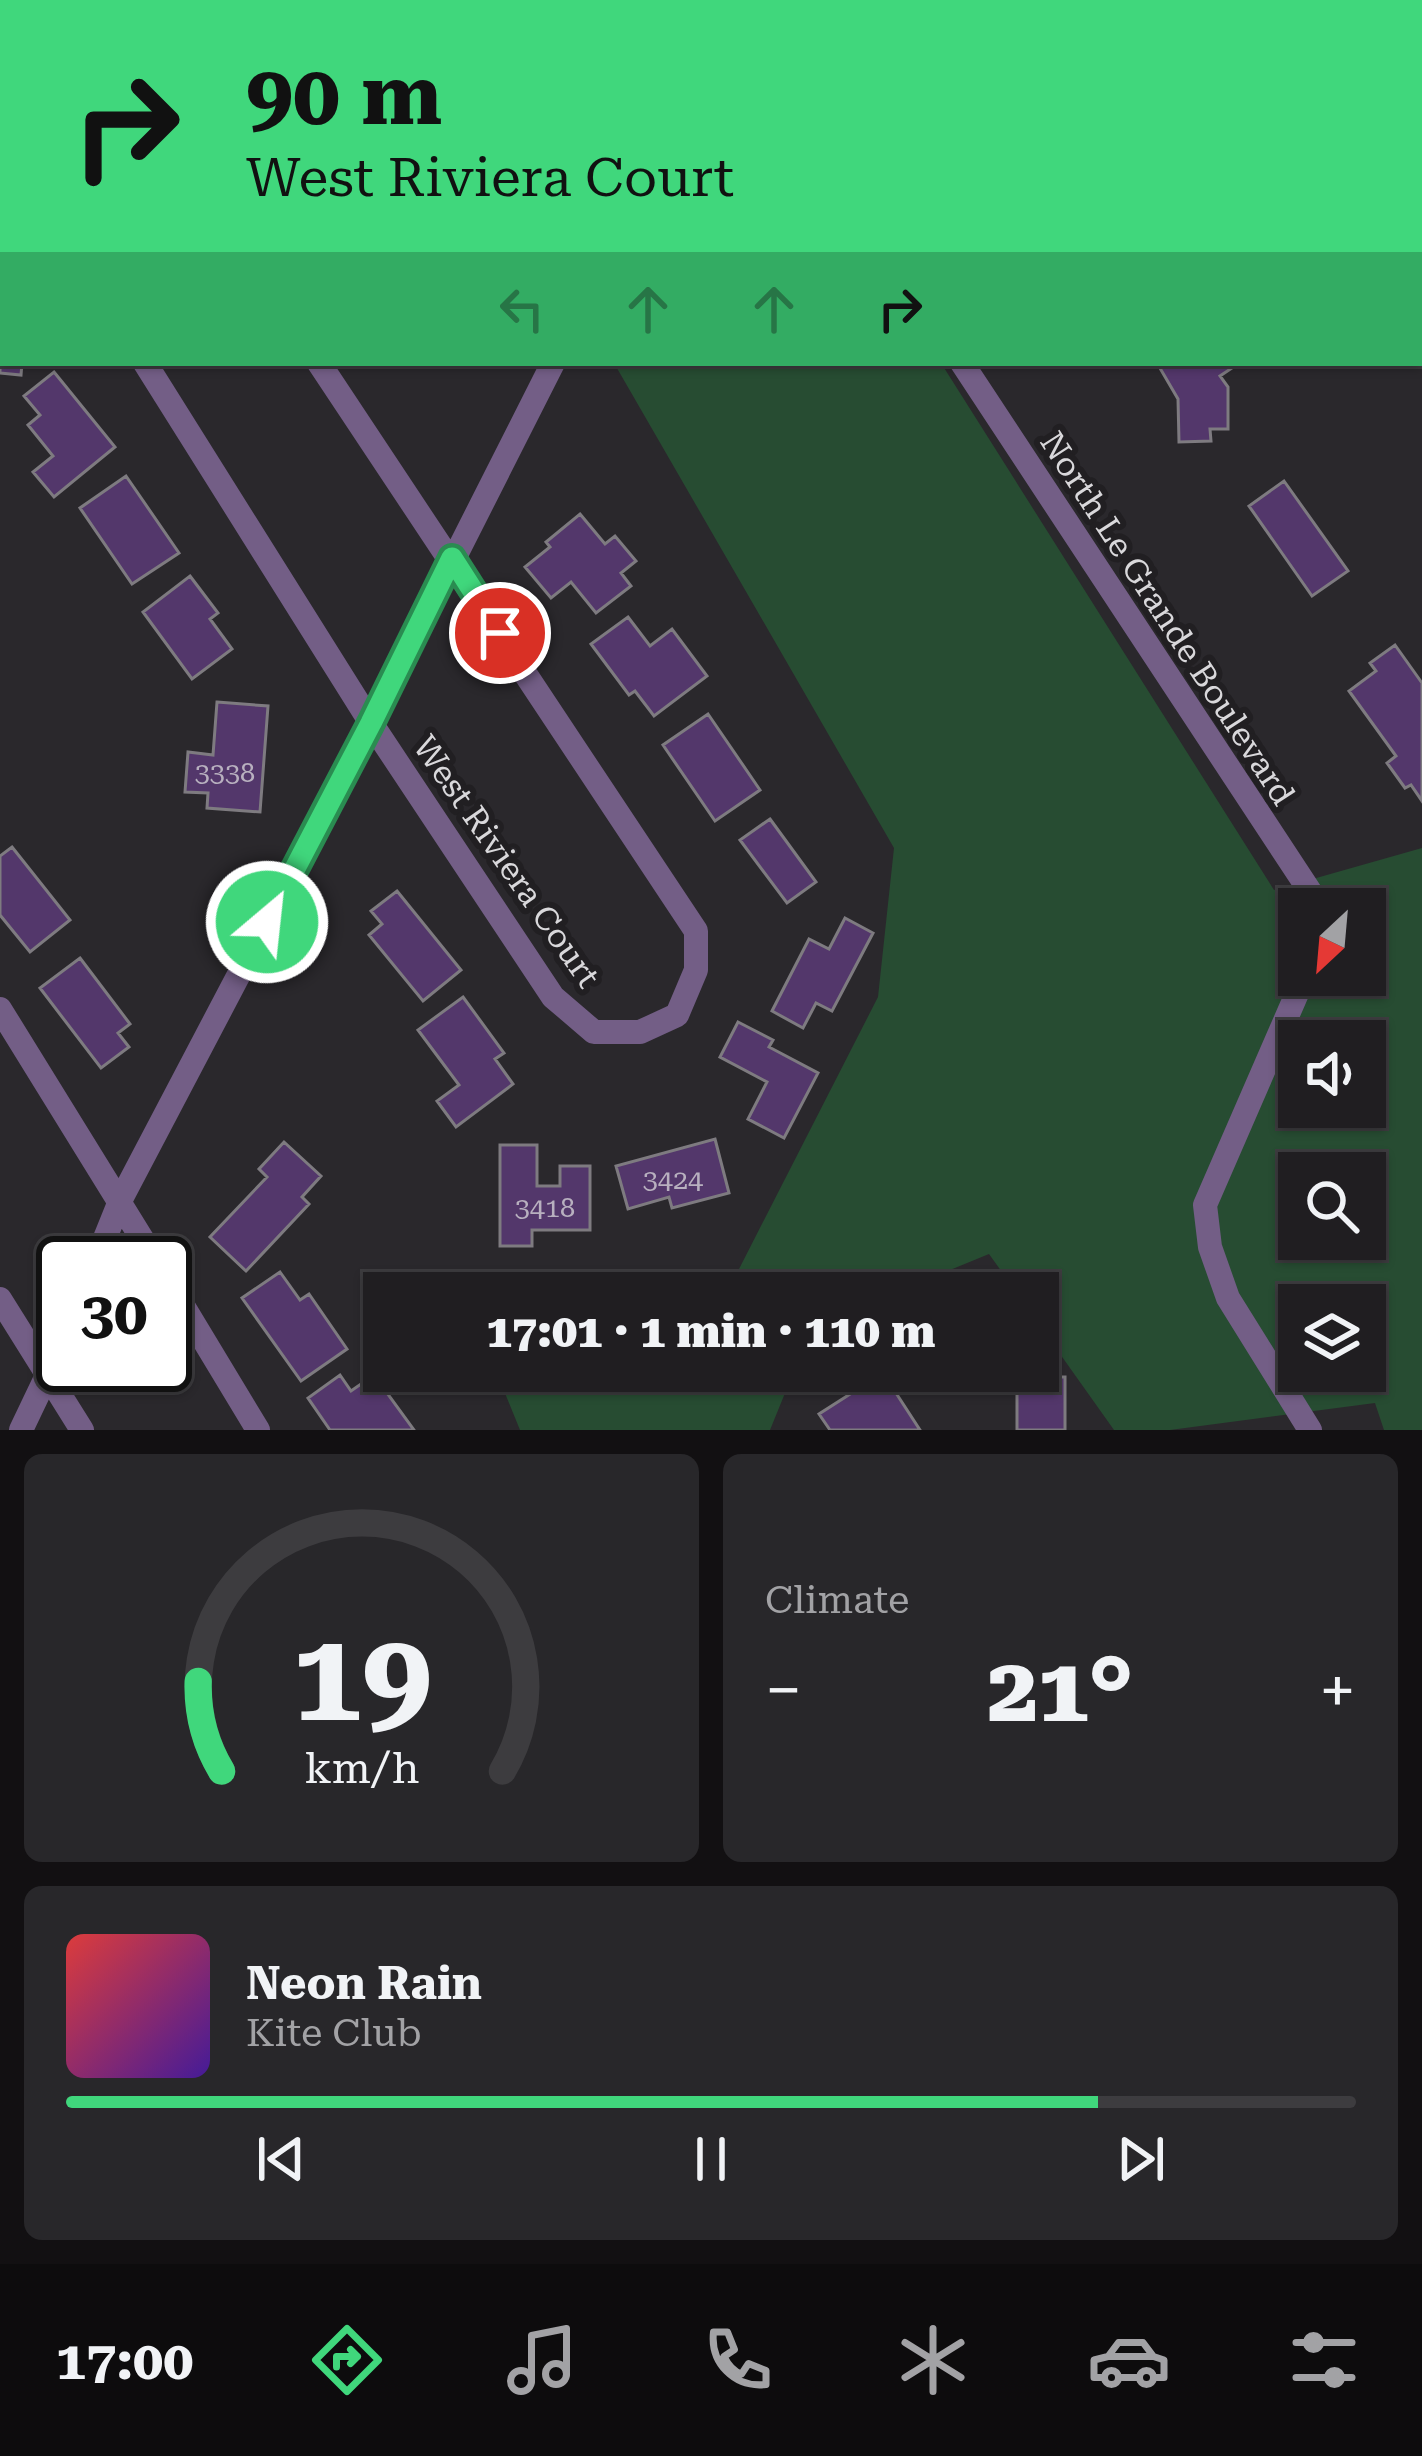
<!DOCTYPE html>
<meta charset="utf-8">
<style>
body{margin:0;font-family:"Roboto Serif",serif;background:#28272a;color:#f1f3f6;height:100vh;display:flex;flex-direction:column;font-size:45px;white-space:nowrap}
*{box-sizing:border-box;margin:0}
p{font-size:39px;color:#a2a2a5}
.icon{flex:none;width:66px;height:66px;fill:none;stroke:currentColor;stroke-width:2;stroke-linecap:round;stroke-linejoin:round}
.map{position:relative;height:1430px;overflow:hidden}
.sheet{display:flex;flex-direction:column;gap:24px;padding:24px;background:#121012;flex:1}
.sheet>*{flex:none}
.guide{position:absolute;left:0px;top:0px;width:1422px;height:366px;box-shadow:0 3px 9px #0004,0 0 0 3px #3d3c3f;background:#40d77c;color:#111;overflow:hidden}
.needle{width:78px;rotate:206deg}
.buttons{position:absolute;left:1278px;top:888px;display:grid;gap:24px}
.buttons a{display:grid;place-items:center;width:108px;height:108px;border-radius:0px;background:#201e21;box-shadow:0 3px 9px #0004,0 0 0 3px #3d3c3f;font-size:60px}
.speed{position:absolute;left:36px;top:1236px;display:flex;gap:24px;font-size:60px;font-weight:700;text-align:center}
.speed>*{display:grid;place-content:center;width:156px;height:156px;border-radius:50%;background:#201e21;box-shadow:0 3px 9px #0004,0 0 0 3px #3d3c3f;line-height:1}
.speed .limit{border:6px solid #111;border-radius:18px;background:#fff;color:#111}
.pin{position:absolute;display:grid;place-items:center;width:102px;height:102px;color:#fff;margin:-51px;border:6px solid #fff;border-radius:50%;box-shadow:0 3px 12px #0007}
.me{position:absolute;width:132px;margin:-66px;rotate:28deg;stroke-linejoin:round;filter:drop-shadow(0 0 9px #0008)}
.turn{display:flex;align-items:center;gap:42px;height:252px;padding:0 48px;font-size:54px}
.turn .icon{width:156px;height:156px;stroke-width:2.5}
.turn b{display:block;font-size:84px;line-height:102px}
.lanes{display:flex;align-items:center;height:114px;padding:0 48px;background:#0003;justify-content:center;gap:60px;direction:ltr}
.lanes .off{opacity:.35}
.big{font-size:90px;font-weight:800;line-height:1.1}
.sheet .widget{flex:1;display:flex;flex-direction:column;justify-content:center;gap:18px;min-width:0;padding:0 42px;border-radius:18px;background:#28272a}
.sheet .dial{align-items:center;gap:0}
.dial svg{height:312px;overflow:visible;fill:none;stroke:#3d3c3f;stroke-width:7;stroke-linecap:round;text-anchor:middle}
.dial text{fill:#f1f3f6;stroke:none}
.song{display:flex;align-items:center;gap:36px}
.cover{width:144px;height:144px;border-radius:18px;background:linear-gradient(135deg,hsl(0 70% 55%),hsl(260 70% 35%))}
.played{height:12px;border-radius:6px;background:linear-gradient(90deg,#40d77c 80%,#3d3c3f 80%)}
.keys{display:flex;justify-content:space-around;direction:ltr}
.heat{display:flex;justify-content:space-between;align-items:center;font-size:66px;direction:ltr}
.sheet .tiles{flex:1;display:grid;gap:24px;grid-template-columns:1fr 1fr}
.widget:last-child{grid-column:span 2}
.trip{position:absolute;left:363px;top:1272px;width:696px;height:120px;border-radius:0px;background:#201e21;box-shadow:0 3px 9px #0004,0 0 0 3px #3d3c3f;font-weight:800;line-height:120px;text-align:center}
.tabs{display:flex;height:192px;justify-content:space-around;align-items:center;background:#0d0c0d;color:#a2a2a5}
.tabs .icon{width:84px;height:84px}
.tabs .selected{color:#40d77c}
.tabs b{font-size:54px;color:#f1f3f6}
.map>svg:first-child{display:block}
.green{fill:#274c32;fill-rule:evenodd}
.building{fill:#53376b;stroke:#7e7b80;stroke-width:3}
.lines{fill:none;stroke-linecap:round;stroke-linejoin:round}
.service{stroke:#735e86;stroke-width:16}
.minor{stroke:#735e86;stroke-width:24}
.route-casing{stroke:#2a8c51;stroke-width:30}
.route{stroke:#40d77c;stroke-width:21}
.labels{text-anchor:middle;stroke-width:12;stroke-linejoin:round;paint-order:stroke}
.number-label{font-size:27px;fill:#b8b0bf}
.street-label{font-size:33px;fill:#d9d8db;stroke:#211f22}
</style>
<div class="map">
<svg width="1422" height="1430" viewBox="0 0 1422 1430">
<rect width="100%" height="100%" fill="#2a282c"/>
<path class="green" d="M 614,363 L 941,363 L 1274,890 L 1422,848 L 1422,1430 L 1384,1430 L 1375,1403 L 1170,1430 L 1114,1430 L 1038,1323 L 1038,1293 L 1017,1293 L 989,1254 L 894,1293 L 615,1293 L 738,1271 L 878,997 L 894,848 ZM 1299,909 L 1365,909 L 1365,975 L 1299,975 ZM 1299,1041 L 1365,1041 L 1365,1107 L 1299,1107 ZM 1299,1173 L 1365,1173 L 1365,1239 L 1299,1239 ZM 1299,1305 L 1365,1305 L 1365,1371 L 1299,1371 Z
M 496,1371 L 794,1371 L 770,1430 L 520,1430 Z"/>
<path class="building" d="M 0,272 L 3,363 L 22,363 L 21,375 L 0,373 Z
M 1157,363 L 1228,363 L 1232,368 L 1220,376 L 1228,387 L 1228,429 L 1210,429 L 1211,441 L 1179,442 L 1178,399 Z
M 54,372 L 115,447 L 54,497 L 33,472 L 53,456 L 28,425 L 40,415 L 24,396 Z
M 126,476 L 179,553 L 132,584 L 80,508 Z
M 1284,481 L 1348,571 L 1312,596 L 1249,506 Z
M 580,514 L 605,544 L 615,536 L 636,561 L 621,573 L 631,586 L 596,613 L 571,582 L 551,598 L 525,567 L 550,547 L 546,542 Z
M 190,576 L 218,613 L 210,619 L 232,649 L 192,679 L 143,612 Z
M 628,617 L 650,646 L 672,629 L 707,676 L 654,716 L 635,691 L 629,695 L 591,644 Z
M 1395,645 L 1422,683 L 1422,801 L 1411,785 L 1405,788 L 1387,763 L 1396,756 L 1349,691 L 1376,671 L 1370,663 Z
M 217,702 L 268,706 L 260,812 L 207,808 L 208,793 L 185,792 L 188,752 L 213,755 Z
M 708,714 L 760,790 L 715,821 L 663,745 Z
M 770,819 L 816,882 L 787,903 L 740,840 Z
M 12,847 L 70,920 L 30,952 L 0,915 L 0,856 Z
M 397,891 L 461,970 L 423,1001 L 369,935 L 382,924 L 371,911 Z
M 845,918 L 873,933 L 832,1011 L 816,1003 L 803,1028 L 772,1011 L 809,939 L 829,949 Z
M 80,958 L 130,1024 L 118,1033 L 129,1047 L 101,1068 L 40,988 Z
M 463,997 L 504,1053 L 495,1059 L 513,1084 L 456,1127 L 437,1101 L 459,1085 L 418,1030 Z
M 738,1022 L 773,1040 L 769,1047 L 818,1073 L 784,1138 L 748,1119 L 767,1082 L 720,1057 Z
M 715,1139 L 729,1193 L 672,1208 L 669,1197 L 628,1209 L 616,1166 Z
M 284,1142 L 321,1176 L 302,1197 L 309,1204 L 246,1271 L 210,1237 L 267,1177 L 259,1169 Z
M 500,1145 L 537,1145 L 537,1186 L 560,1186 L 560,1166 L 590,1166 L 590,1230 L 532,1230 L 532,1246 L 500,1246 Z
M 280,1272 L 300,1300 L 309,1294 L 347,1349 L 301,1381 L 242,1298 Z
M 928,1371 L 997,1371 L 998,1383 L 963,1386 L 962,1371 Z
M 883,1373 L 920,1430 L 830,1430 L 819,1414 Z
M 340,1375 L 351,1391 L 374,1375 L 414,1430 L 330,1430 L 308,1398 Z
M 1017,1377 L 1065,1377 L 1065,1430 L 1017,1430 Z"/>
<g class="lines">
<path class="service" d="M 857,0 L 858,3
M 923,3 L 926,0"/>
<path class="minor" d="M 740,3 L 741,0
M 145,363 L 371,723 L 553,997 L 594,1032 L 640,1032 L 677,1015 L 696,970 L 696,931 L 319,363
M 962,363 L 1317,902 L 1317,909
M 1305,975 L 1205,1205 L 1210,1247 L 1228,1298 L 1310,1430
M 0,1009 L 157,1263
M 95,1263 L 120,1201 L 371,723 L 553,363
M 165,1276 L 258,1430
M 0,1299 L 82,1430
M 21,1430 L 63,1342"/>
</g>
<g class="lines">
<defs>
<path id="route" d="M 267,922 L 371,723 L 452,558 L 500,633"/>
</defs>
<use href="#route" class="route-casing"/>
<use href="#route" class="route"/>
</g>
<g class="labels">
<g class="number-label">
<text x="225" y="782">3338</text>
<text x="673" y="1189">3424</text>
<text x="545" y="1217">3418</text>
</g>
<g class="street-label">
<text transform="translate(1168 618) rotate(57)" y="12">North Le Grande Boulevard</text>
<text transform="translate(507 861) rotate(55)" y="12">West Riviera Court</text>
</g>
</g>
</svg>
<div class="buttons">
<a><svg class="needle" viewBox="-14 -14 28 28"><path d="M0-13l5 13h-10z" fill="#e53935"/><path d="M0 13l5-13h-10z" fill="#a2a2a5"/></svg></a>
<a><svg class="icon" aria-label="sound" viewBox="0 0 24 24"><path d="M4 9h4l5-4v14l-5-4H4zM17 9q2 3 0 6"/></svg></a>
<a><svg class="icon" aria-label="search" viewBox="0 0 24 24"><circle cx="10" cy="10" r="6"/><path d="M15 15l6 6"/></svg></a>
<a><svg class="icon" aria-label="layers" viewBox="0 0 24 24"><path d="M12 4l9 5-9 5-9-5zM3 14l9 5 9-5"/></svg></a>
</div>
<div class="speed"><div class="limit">30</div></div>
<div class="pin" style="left:500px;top:633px;background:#d93025"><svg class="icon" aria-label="arrive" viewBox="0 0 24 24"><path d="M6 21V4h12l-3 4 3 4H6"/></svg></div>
<svg class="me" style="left:267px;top:922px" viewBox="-20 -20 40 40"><circle r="17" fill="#40d77c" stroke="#fff" stroke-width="3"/><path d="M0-11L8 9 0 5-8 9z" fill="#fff"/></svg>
<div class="trip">17:01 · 1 min · 110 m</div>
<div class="guide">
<div class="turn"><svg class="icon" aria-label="right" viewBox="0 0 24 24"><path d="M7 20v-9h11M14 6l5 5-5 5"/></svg><div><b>90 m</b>West Riviera Court</div></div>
<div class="lanes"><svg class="icon off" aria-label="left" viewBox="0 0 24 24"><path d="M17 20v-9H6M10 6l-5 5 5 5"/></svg><svg class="icon off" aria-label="ahead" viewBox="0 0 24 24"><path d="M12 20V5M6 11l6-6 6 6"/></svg><svg class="icon off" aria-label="ahead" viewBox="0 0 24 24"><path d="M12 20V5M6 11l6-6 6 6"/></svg><svg class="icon" aria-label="right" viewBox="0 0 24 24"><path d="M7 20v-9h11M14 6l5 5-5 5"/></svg></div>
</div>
</div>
<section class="sheet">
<div class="tiles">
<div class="widget dial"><svg viewBox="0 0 100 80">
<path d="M14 69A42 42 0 1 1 86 69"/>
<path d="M14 69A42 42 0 0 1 8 46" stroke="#40d77c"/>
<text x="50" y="56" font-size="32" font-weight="700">19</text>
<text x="50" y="72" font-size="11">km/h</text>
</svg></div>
<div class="widget"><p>Climate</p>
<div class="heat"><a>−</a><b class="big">21°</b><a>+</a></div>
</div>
<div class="widget">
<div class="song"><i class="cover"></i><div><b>Neon Rain</b><p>Kite Club</p></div></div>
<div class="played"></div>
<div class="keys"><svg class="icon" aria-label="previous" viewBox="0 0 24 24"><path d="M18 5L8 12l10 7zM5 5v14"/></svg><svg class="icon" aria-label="pause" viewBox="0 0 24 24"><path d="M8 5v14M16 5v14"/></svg><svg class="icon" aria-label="next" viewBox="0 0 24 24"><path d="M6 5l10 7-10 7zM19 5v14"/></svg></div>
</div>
</div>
</section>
<nav class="tabs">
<b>17:00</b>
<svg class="icon selected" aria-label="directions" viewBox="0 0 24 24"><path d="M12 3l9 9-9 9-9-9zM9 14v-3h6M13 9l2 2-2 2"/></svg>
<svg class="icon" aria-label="music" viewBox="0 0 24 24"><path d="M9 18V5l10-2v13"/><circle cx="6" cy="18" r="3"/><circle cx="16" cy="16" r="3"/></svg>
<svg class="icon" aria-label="phone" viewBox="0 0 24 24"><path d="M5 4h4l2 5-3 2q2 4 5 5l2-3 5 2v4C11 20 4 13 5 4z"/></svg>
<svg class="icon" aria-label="climate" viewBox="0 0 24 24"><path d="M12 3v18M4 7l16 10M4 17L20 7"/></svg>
<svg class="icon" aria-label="car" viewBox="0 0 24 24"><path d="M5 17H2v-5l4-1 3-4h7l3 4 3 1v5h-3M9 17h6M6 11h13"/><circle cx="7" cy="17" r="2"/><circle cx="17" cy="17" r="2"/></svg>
<svg class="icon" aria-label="filters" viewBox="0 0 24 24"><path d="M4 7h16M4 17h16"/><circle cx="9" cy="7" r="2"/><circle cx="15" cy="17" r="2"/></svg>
</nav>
